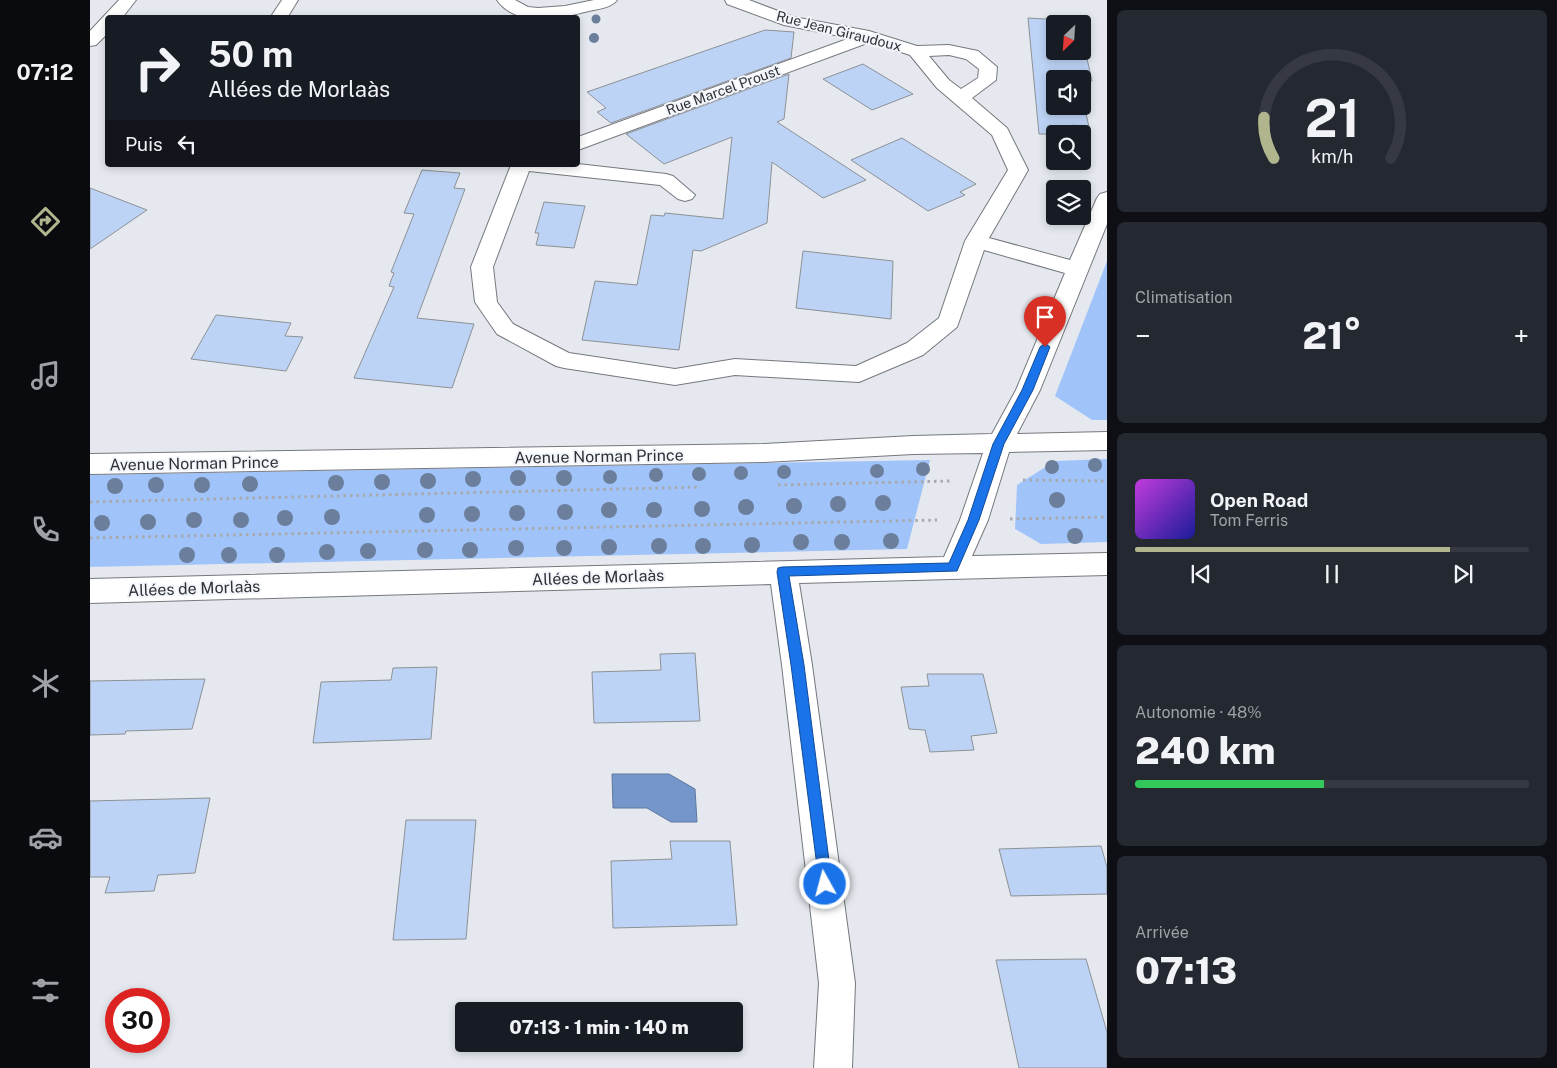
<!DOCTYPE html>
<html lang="fr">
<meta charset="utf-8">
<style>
body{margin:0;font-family:"Public Sans",sans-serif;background:#242831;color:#f1f3f6;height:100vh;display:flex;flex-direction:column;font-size:19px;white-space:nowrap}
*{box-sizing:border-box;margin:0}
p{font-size:16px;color:#9ea1a6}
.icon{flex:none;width:28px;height:28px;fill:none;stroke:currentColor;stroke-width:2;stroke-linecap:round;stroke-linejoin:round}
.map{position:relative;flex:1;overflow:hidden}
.panel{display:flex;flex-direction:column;gap:10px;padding:10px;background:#0d0f14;width:450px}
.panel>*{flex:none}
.guide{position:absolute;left:15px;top:15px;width:475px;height:152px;border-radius:5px;box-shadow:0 2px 8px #0003;background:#171b24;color:#f1f3f6;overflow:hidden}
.needle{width:32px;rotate:205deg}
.controls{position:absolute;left:956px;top:15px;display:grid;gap:10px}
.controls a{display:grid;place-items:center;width:45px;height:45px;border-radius:5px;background:#171b24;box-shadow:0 2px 8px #0003;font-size:25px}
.speed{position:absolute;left:15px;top:988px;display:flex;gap:10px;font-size:25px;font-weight:700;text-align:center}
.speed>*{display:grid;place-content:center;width:65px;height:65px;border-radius:50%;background:#171b24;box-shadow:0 2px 8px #0003;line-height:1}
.speed .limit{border:8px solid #d22;background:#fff;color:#111}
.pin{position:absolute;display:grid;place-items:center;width:42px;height:42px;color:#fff;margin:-51px -21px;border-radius:50% 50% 50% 0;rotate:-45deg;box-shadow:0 0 5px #0007}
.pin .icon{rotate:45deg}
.me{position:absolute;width:55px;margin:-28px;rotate:353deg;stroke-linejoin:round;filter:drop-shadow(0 0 4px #0008)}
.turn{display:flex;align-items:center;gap:18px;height:105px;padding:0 20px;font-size:22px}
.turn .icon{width:65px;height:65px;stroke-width:2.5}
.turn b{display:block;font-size:35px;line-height:42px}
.then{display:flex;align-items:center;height:48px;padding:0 20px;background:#0003;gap:10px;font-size:19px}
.big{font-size:38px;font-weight:800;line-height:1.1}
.panel .widget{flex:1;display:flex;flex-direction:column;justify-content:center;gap:8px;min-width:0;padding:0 18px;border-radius:8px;background:#242831}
.panel .dial{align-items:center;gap:0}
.dial svg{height:130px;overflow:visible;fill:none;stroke:#363941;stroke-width:7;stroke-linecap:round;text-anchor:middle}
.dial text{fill:#f1f3f6;stroke:none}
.song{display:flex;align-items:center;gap:15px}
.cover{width:60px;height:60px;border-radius:8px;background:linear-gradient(135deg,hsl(290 70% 55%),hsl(240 70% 35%))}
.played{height:5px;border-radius:2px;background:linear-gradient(90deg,#b1b58d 80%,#363941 80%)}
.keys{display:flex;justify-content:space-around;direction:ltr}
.heat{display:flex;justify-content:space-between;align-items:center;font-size:28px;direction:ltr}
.charge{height:8px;border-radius:4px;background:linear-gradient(90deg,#34c759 48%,#363941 0)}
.trip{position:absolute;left:365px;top:1002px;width:288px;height:50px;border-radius:5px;background:#171b24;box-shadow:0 2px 8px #0003;font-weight:800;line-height:50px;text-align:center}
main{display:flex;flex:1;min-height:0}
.tabs{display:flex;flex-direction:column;width:90px;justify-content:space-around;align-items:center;background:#090b0e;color:#9ea1a6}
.tabs .icon{width:35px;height:35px}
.tabs .selected{color:#b1b58d}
.tabs b{font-size:22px;color:#f1f3f6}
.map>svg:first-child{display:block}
.green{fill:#a0c4fa}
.water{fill:#7496ca;stroke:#5f789d}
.building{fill:#bdd3f5;stroke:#8d9196}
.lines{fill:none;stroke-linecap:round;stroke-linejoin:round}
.minor-casing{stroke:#75787d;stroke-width:2}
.path{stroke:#a6a9ae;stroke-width:3;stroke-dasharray:2.5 4;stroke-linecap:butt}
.minor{fill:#fff;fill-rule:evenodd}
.tree{fill:#6b7e9b}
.route{fill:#1a73e8;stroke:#114b97}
.labels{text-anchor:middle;stroke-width:4;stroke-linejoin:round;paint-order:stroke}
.far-street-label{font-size:14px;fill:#2f3133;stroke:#f2f6fc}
.street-label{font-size:16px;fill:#2f3133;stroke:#f2f6fc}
</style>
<main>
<nav class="tabs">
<b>07:12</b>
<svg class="icon selected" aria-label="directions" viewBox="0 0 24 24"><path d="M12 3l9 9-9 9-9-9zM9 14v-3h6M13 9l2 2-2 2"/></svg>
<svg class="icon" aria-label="music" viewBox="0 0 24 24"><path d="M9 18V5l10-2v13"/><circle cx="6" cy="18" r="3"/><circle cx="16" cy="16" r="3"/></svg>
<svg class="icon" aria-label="phone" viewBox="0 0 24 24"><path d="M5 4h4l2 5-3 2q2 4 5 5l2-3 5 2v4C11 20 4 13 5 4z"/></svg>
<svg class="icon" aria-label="climate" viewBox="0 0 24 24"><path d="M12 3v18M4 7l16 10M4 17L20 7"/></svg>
<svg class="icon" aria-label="car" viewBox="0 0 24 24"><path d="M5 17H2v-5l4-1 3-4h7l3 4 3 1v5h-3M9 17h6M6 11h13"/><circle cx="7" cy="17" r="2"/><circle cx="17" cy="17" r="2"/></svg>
<svg class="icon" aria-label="filters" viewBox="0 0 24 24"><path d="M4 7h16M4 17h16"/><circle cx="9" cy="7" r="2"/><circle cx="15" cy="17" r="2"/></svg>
</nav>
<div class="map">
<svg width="1017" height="1068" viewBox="0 0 1017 1068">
<rect width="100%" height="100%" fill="#e5e9ef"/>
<path class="green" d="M 1017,261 L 1017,420 L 1002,420 L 965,396 Z
M 1017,459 L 1017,542 L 951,544 L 925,529 L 927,485 L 965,461 Z
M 840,460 L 817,549 L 0,567 L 0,475 Z"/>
<path class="water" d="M 522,774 L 579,774 L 605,789 L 607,822 L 581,822 L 557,808 L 523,808 Z"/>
<path class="building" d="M 938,18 L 989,21 L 990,24 L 965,24 L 965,51 L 992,51 L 992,36 L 1002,81 L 965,79 L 965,106 L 992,106 L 992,96 L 999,127 L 983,125 L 985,134 L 949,134 Z
M 675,30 L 704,32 L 701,58 L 521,123 L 507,112 L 516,108 L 497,92 Z
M 773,64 L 823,94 L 782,110 L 733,79 Z
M 699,74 L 694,119 L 687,122 L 776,180 L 733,198 L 682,162 L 677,223 L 611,251 L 603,250 L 589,350 L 492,340 L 505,281 L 547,285 L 561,215 L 574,216 L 575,213 L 633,219 L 642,137 L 574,164 L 536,134 Z
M 812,138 L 831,150 L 886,184 L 870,192 L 875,195 L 838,211 L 761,160 Z
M 332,170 L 370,173 L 364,188 L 375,189 L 327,318 L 384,324 L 362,388 L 264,378 L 304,287 L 299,286 L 304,273 L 301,272 L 324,214 L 314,213 Z
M 0,188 L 57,210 L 0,249 Z
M 454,202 L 495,206 L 484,248 L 446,245 L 449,233 L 445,233 Z
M 713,251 L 803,261 L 801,319 L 706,308 Z
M 126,315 L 201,323 L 195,336 L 213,337 L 196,371 L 101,359 Z
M 605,653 L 610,721 L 504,723 L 502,672 L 571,670 L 570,654 Z
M 347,667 L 341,739 L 223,743 L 231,682 L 301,680 L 303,668 Z
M 837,674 L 893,674 L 907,733 L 881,736 L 884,750 L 840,752 L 835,730 L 819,729 L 811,687 L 839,686 Z
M 115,679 L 102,729 L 36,731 L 35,734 L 0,735 L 0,681 Z
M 120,798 L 105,873 L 68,875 L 64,891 L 15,893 L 20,877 L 0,877 L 0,801 Z
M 316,820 L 386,820 L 376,939 L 303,940 Z
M 580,841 L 640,841 L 647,925 L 523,928 L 521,861 L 582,859 Z
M 1011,846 L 1017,867 L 1017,894 L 921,896 L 909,849 Z
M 996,959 L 1017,1032 L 1017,1068 L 929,1068 L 906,960 Z"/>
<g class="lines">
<defs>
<path id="minor" d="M 29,0 L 46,0 L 32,18 L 18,18 L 18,33 L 6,45 L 0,46 L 0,31 Z
M 192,0 L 208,0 L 197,18 L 180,18 Z
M 407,0 L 425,0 L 438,7 L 448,8 L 475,6 L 504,0 L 527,0 C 521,8 508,9 499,11 C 471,18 426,28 407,0 Z
M 635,0 L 659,0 L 704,17 L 779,31 L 827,46 L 859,45 L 888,51 L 907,67 L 906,80 L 882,98 L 917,128 L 938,170 L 899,238 L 980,260 L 1007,198 L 1010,194 L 1017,192 L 1017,224 L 950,390 L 927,434 L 1017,432 L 1017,450 L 919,452 L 898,520 L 882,556 L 1017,553 L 1017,575 L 709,583 L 722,665 L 765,983 L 762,1068 L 724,1068 L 729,983 L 692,665 L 681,584 L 0,603 L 0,579 L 854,557 L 870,520 L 893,453 L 823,454 L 674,462 L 0,474 L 0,454 L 674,444 L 823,436 L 902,434 L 926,390 L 975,273 L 894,250 L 867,327 L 833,355 L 769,382 L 645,375 L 585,385 L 474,368 L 466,366 L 407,334 L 385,302 L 381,267 L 421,165 L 488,164 L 576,174 L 583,176 L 605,195 L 602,199 L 595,201 L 588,199 L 570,185 L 439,171 L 403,267 L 407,302 L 423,324 L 479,353 L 585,369 L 645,359 L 766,366 L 817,343 L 849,318 L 875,241 L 918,170 L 902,135 L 847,88 L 820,55 L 780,42 L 488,150 L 488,137 L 760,38 L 694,25 L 637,4 ZM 859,55 L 876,59 L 889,69 L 888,78 L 871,89 L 859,80 L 839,56 Z"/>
</defs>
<use href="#minor" class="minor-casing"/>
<path class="path" d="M 933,480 L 1017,481
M 688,485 L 861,481
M 0,502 L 611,487
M 920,519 L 1017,517
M 0,538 L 847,520"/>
<use href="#minor" class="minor"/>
</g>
<g class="tree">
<circle cx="506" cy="19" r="4.5"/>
<circle cx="504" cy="38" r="5"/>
<circle cx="1005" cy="465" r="7"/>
<circle cx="962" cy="467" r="7"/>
<circle cx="833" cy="469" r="7"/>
<circle cx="787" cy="471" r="7"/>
<circle cx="694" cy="472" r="7"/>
<circle cx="651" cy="473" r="7"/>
<circle cx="609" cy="474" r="7"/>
<circle cx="566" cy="475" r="7"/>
<circle cx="520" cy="477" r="7"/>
<circle cx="428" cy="478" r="8"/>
<circle cx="474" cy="478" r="8"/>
<circle cx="383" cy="479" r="8"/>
<circle cx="338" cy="481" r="8"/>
<circle cx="292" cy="482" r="8"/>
<circle cx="246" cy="483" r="8"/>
<circle cx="160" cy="484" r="8"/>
<circle cx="66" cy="485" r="8"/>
<circle cx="112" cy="485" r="8"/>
<circle cx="25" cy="486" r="8"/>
<circle cx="967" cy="500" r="8"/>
<circle cx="793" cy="503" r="8"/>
<circle cx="748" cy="504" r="8"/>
<circle cx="704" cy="506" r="8"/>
<circle cx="656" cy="507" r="8"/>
<circle cx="612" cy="509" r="8"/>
<circle cx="519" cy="510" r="8"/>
<circle cx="564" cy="510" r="8"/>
<circle cx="475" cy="512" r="8"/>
<circle cx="427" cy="513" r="8"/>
<circle cx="382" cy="514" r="8"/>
<circle cx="337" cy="515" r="8"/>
<circle cx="242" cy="517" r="8"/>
<circle cx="195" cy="518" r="8"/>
<circle cx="104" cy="520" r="8"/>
<circle cx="151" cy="520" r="8"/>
<circle cx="58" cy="522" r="8"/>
<circle cx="12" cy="523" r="8"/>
<circle cx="985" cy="536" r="8"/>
<circle cx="801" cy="541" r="8"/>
<circle cx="711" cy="542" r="8"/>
<circle cx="752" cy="542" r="8"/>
<circle cx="662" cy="545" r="8"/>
<circle cx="569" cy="546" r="8"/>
<circle cx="613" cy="546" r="8"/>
<circle cx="519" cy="547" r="8"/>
<circle cx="426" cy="548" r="8"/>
<circle cx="474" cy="548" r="8"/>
<circle cx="335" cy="550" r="8"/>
<circle cx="380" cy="550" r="8"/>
<circle cx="278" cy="551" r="8"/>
<circle cx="237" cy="552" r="8"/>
<circle cx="97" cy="555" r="8"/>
<circle cx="139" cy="555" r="8"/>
<circle cx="187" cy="555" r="8"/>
</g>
<path class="route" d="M 955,343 L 960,347 L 943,390 L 914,444 L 889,520 L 867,571 L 699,576 L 714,665 L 742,884 L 740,889 L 735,891 L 730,889 L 701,665 L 687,572 L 688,568 L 692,567 L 859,563 L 878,520 L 903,444 L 932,390 L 950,347 Z"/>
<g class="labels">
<g class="far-street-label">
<text transform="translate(749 31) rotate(14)" y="5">Rue Jean Giraudoux</text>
<text transform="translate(633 90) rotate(-20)" y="5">Rue Marcel Proust</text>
</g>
<g class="street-label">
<text transform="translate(509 456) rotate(-1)" y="6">Avenue Norman Prince</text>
<text transform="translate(104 463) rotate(-1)" y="6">Avenue Norman Prince</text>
<text transform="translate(508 577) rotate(-2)" y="6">Allées de Morlaàs</text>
<text transform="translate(104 588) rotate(-2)" y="6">Allées de Morlaàs</text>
</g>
</g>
</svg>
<div class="controls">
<a><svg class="needle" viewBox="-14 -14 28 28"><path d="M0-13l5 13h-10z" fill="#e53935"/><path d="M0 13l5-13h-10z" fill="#9ea1a6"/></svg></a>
<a><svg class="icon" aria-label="sound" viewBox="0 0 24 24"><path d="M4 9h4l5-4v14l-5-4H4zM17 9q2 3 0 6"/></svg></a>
<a><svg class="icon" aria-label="search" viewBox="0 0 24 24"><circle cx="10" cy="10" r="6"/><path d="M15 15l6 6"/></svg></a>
<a><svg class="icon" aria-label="layers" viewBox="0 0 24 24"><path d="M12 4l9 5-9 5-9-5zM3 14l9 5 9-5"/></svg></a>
</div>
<div class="speed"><div class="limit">30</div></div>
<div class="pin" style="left:955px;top:347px;background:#d93025"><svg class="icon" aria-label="arrive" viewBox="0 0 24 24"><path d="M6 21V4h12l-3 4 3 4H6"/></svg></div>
<svg class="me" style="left:735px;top:884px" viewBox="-20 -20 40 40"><circle r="17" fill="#1a73e8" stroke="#fff" stroke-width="3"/><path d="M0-11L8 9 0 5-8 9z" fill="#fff"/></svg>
<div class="trip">07:13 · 1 min · 140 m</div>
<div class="guide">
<div class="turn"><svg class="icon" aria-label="right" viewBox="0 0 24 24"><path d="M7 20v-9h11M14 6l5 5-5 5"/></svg><div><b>50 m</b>Allées de Morlaàs</div></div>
<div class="then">Puis<svg class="icon" aria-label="left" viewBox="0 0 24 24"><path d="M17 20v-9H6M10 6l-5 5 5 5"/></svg></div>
</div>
</div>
<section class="panel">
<div class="widget dial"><svg viewBox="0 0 100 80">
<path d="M14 69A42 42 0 1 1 86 69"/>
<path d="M14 69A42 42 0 0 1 8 44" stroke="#b1b58d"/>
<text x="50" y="56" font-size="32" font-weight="700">21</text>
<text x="50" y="72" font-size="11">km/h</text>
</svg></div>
<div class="widget"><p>Climatisation</p>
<div class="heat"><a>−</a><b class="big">21°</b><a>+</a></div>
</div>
<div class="widget">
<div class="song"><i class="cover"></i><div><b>Open Road</b><p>Tom Ferris</p></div></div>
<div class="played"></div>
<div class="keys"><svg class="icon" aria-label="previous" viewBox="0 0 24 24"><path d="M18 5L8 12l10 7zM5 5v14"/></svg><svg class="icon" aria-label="pause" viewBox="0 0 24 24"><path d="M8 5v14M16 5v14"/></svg><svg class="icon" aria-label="next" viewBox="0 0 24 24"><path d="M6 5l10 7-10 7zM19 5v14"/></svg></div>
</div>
<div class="widget"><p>Autonomie · 48%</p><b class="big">240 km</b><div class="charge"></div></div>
<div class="widget"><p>Arrivée</p><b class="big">07:13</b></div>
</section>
</main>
